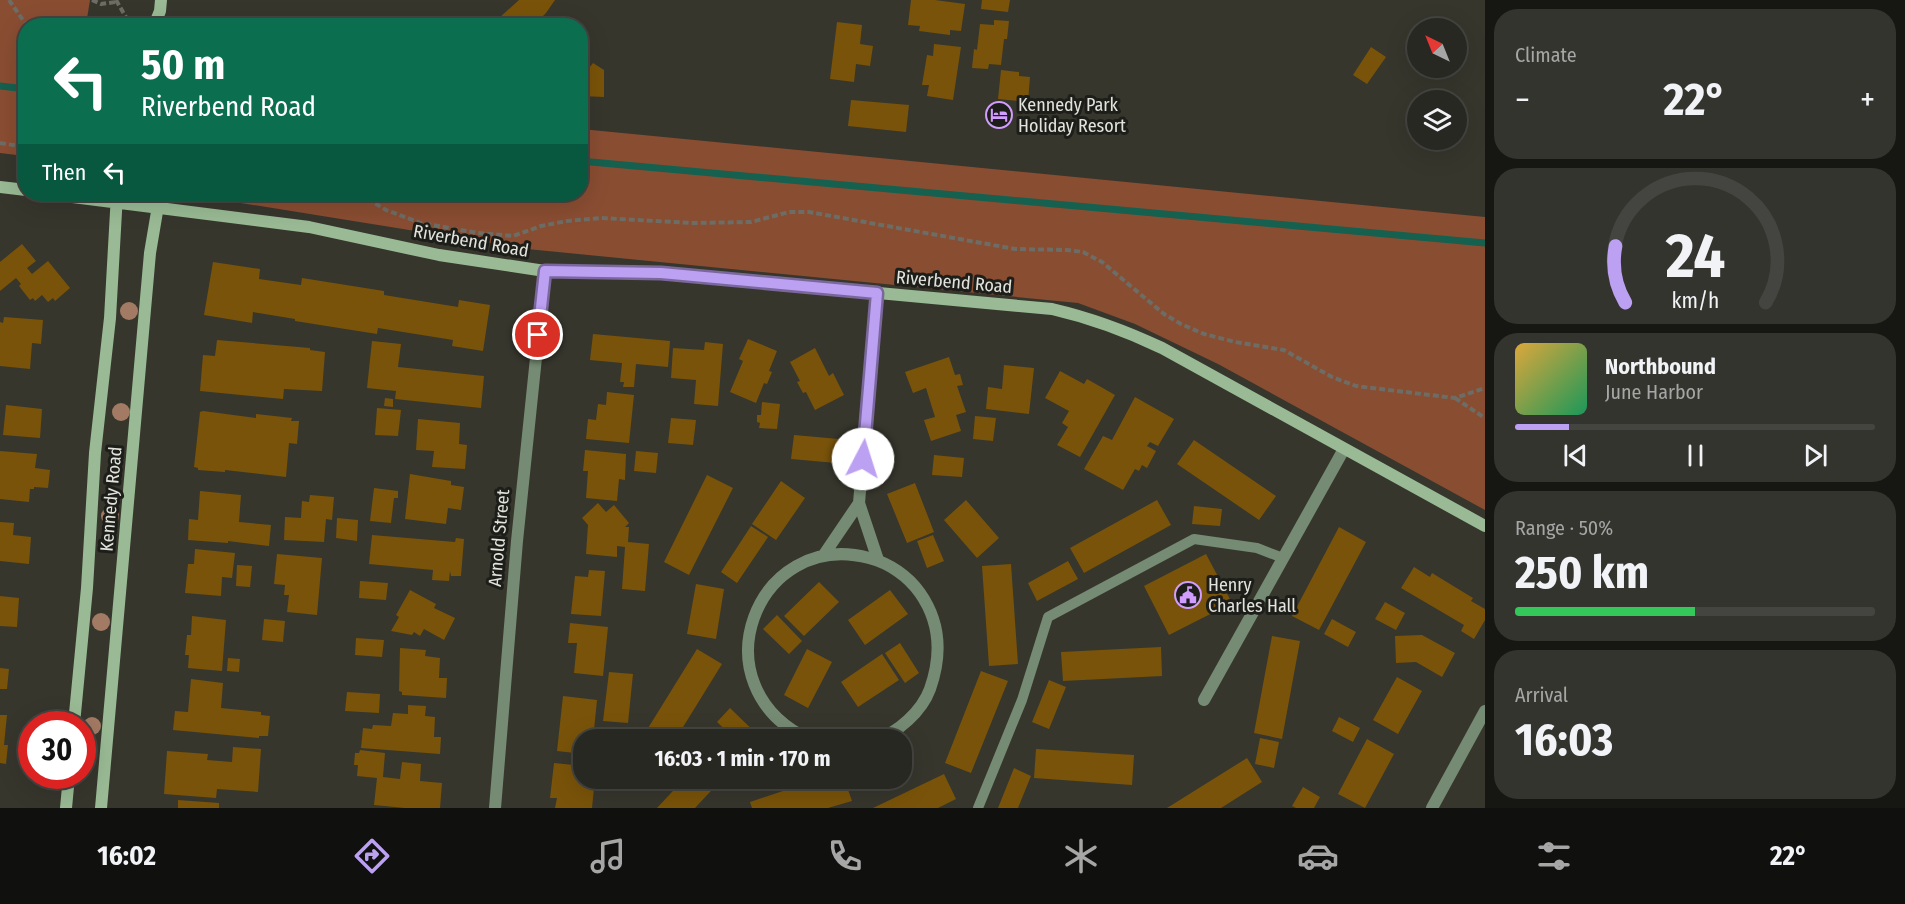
<!DOCTYPE html>
<meta charset="utf-8">
<style>
body{margin:0;font-family:"Fira Sans Condensed",sans-serif;background:#34342f;color:#f1f3f6;height:100vh;display:flex;flex-direction:column;font-size:22px;white-space:nowrap}
*{box-sizing:border-box;margin:0}
p{font-size:20px;color:#a5a6a5}
.icon{flex:none;width:33px;height:33px;fill:none;stroke:currentColor;stroke-width:2;stroke-linecap:round;stroke-linejoin:round}
.map{position:relative;flex:1;overflow:hidden}
.panel{display:flex;flex-direction:column;gap:9px;padding:9px;background:#161613;width:420px}
.panel>*{flex:none}
.hud{position:absolute;left:18px;top:18px;width:570px;height:183px;border-radius:24px;box-shadow:0 6px 24px #0002,0 0 0 2px #444440;background:#0b6e4f;color:#fff;overflow:hidden}
.needle{width:39px;rotate:317deg}
.buttons{position:absolute;left:1407px;top:18px;display:grid;gap:12px}
.buttons a{display:grid;place-items:center;width:60px;height:60px;border-radius:50%;background:#282822;box-shadow:0 6px 24px #0002,0 0 0 2px #444440;font-size:30px}
.speed{position:absolute;left:18px;top:711px;display:flex;gap:12px;font-size:30px;font-weight:700;text-align:center}
.speed>*{display:grid;place-content:center;width:78px;height:78px;border-radius:50%;background:#282822;box-shadow:0 6px 24px #0002,0 0 0 2px #444440;line-height:1}
.speed .limit{border:9px solid #d22;background:#fff;color:#111}
.pin{position:absolute;display:grid;place-items:center;width:51px;height:51px;color:#fff;margin:-26px;border:3px solid #fff;border-radius:50%;box-shadow:0 2px 6px #0007}
.me{position:absolute;width:66px;margin:-33px;rotate:5deg;stroke-linejoin:round;filter:drop-shadow(0 0 4px #0008)}
.turn{display:flex;align-items:center;gap:21px;height:126px;padding:0 24px;font-size:27px}
.turn .icon{width:78px;height:78px;stroke-width:2.5}
.turn b{display:block;font-size:42px;line-height:51px}
.then{display:flex;align-items:center;height:57px;padding:0 24px;background:#0003;gap:12px;font-size:22px}
.big{font-size:45px;font-weight:700;line-height:1.1}
.panel .tile{flex:1;display:flex;flex-direction:column;justify-content:center;gap:9px;min-width:0;padding:0 21px;border-radius:24px;background:#34342f}
.panel .dial{align-items:center;gap:0}
.dial svg{height:156px;overflow:visible;fill:none;stroke:#444440;stroke-width:7;stroke-linecap:round;text-anchor:middle}
.dial text{fill:#f1f3f6;stroke:none}
.song{display:flex;align-items:center;gap:18px}
.cover{width:72px;height:72px;border-radius:9px;background:linear-gradient(135deg,hsl(40 70% 55%),hsl(150 70% 35%))}
.played{height:6px;border-radius:3px;background:linear-gradient(90deg,#bca0f2 15%,#444440 15%)}
.keys{display:flex;justify-content:space-around;direction:ltr}
.heat{display:flex;justify-content:space-between;align-items:center;font-size:33px;direction:ltr}
.charge{height:9px;border-radius:4px;background:linear-gradient(90deg,#34c759 50%,#444440 0)}
.trip{position:absolute;left:573px;top:729px;width:339px;height:60px;border-radius:24px;background:#282822;box-shadow:0 6px 24px #0002,0 0 0 2px #444440;font-weight:700;line-height:60px;text-align:center}
.dock{display:flex;height:96px;justify-content:space-around;align-items:center;background:#10100e;color:#a5a6a5}
.dock .icon{width:42px;height:42px}
.dock .selected{color:#bca0f2}
.dock b{font-size:27px;color:#f1f3f6}
main{display:flex;flex:1;min-height:0}
.map>svg:first-child{display:block}
.green{fill:#894d32}
.lines{fill:none;stroke-linecap:round;stroke-linejoin:round}
.stream{stroke:#15604f;stroke-width:7}
.building{fill:#795309}
.path{stroke:#6d6d65;stroke-width:4;stroke-dasharray:6 3;stroke-linecap:butt}
.lane{stroke:#768b73;stroke-width:10}
.street{stroke:#768b73;stroke-width:12}
.secondary{stroke:#99ba94;stroke-width:12}
.tree{fill:#a37a63}
.route-casing{stroke:#7a689d;stroke-width:15}
.route{stroke:#bca0f2;stroke-width:10}
.labels{text-anchor:middle;stroke-width:6;stroke-linejoin:round;paint-order:stroke}
.poi-label{font-size:18px;fill:#e2e3dd;stroke:#1d1e19;text-anchor:start}
.street-label{font-size:18px;fill:#e2e3dd;stroke:#1d1e19}
</style>
<main>
<div class="map">
<svg width="1485" height="808" viewBox="0 0 1485 808">
<rect width="100%" height="100%" fill="#36362d"/>
<path class="green" d="M 0,0 L 90,0 L 86,25 L 26,26 L 25,156 L 0,153 Z
M 581,129 L 1485,217 L 1485,510 L 1218,364 L 1135,324 L 1078,303 L 527,249 L 185,194 L 580,194 Z"/>
<g class="lines">
<path class="stream" d="M 0,86 L 26,89
M 580,161 L 1485,243"/>
</g>
<path class="building" d="M 519,0 L 555,0 L 546,13 L 533,26 L 528,26 L 522,20 L 516,26 L 487,26 L 499,18 Z
M 911,0 L 935,0 L 965,4 L 961,31 L 950,30 L 950,35 L 919,31 L 920,26 L 908,25 Z
M 982,0 L 1010,0 L 1008,12 L 981,9 Z
M 994,20 L 1009,21 L 1007,39 L 1004,39 L 1001,65 L 989,64 L 988,69 L 972,68 L 974,49 L 977,50 L 980,24 L 994,25 Z
M 837,22 L 862,25 L 860,44 L 873,46 L 870,66 L 856,64 L 854,82 L 830,79 Z
M 934,44 L 961,47 L 953,100 L 927,96 L 929,85 L 922,85 L 927,55 L 933,56 Z
M 1371,47 L 1386,57 L 1367,84 L 1353,75 Z
M 580,62 L 589,68 L 593,63 L 604,70 L 604,97 L 580,96 Z
M 1001,70 L 1019,72 L 1019,76 L 1030,77 L 1028,102 L 998,99 Z
M 851,100 L 909,105 L 906,132 L 848,126 Z
M 22,244 L 36,261 L 27,268 L 32,274 L 48,261 L 70,288 L 55,301 L 53,298 L 48,302 L 42,295 L 35,301 L 33,298 L 30,300 L 19,286 L 21,284 L 16,278 L 0,291 L 0,262 Z
M 213,262 L 260,269 L 259,279 L 301,285 L 302,278 L 384,291 L 384,295 L 458,307 L 459,300 L 490,305 L 483,351 L 452,346 L 453,340 L 378,328 L 377,334 L 295,321 L 295,319 L 253,312 L 252,323 L 204,315 Z
M 4,317 L 43,320 L 41,344 L 32,343 L 30,369 L 0,366 L 0,322 L 3,323 Z
M 593,334 L 670,341 L 668,367 L 636,364 L 634,387 L 623,387 L 624,382 L 620,382 L 622,363 L 590,360 Z
M 748,339 L 777,351 L 769,371 L 772,372 L 767,384 L 764,383 L 756,403 L 730,392 L 743,361 L 739,359 Z
M 217,340 L 310,348 L 310,350 L 325,352 L 322,391 L 284,389 L 283,399 L 200,391 L 203,355 L 215,356 Z
M 372,341 L 401,344 L 398,367 L 484,376 L 481,408 L 395,399 L 396,391 L 367,388 Z
M 705,342 L 723,344 L 718,406 L 694,404 L 696,380 L 671,378 L 673,348 L 704,350 Z
M 815,348 L 829,376 L 833,373 L 844,395 L 815,410 L 806,392 L 803,393 L 797,382 L 800,381 L 790,362 Z
M 949,357 L 955,375 L 960,374 L 963,385 L 957,386 L 966,412 L 956,415 L 961,431 L 931,441 L 924,420 L 935,417 L 926,388 L 913,393 L 905,372 Z
M 1004,365 L 1034,368 L 1029,414 L 986,409 L 988,387 L 1002,389 Z
M 1060,371 L 1084,384 L 1087,379 L 1115,395 L 1080,457 L 1057,445 L 1068,427 L 1062,423 L 1069,411 L 1045,398 Z
M 607,392 L 634,395 L 629,443 L 586,439 L 588,419 L 596,420 L 598,404 L 606,405 Z
M 1135,397 L 1174,419 L 1158,446 L 1150,442 L 1147,446 L 1156,451 L 1147,468 L 1142,465 L 1139,471 L 1135,469 L 1123,490 L 1084,469 L 1103,436 L 1112,440 Z
M 385,398 L 393,399 L 393,407 L 384,406 Z
M 762,402 L 780,404 L 777,429 L 759,428 L 760,423 L 757,422 L 757,415 L 761,415 Z
M 6,405 L 42,409 L 40,438 L 3,435 Z
M 377,408 L 401,410 L 398,436 L 375,435 Z
M 203,411 L 256,418 L 256,414 L 292,418 L 291,421 L 299,421 L 297,444 L 289,443 L 286,477 L 225,470 L 225,472 L 198,470 L 198,468 L 194,467 L 200,412 Z
M 975,416 L 996,418 L 993,441 L 973,439 Z
M 671,418 L 696,420 L 693,445 L 668,443 Z
M 418,419 L 460,423 L 459,444 L 467,445 L 465,469 L 432,467 L 434,451 L 416,450 Z
M 794,435 L 839,439 L 836,463 L 791,459 Z
M 1194,440 L 1276,496 L 1259,520 L 1177,464 Z
M 585,450 L 626,454 L 625,480 L 619,479 L 617,501 L 586,498 L 588,471 L 583,471 Z
M 0,451 L 37,454 L 35,468 L 50,470 L 48,488 L 34,487 L 34,489 L 30,489 L 29,502 L 0,499 Z
M 636,451 L 658,453 L 656,473 L 634,471 Z
M 934,455 L 964,458 L 962,477 L 932,475 Z
M 410,474 L 451,481 L 451,485 L 464,487 L 461,510 L 448,508 L 446,524 L 405,519 Z
M 707,475 L 733,488 L 689,575 L 664,562 Z
M 781,481 L 805,498 L 776,540 L 752,524 Z
M 915,483 L 934,532 L 907,543 L 887,494 Z
M 374,488 L 398,491 L 398,498 L 394,498 L 391,523 L 370,521 Z
M 200,491 L 241,495 L 239,522 L 271,525 L 269,546 L 228,541 L 228,543 L 188,540 L 189,519 L 198,520 Z
M 310,495 L 334,497 L 332,520 L 326,519 L 324,542 L 284,540 L 285,517 L 301,518 L 302,501 L 309,502 Z
M 966,500 L 999,538 L 977,558 L 944,520 Z
M 1157,500 L 1171,525 L 1084,573 L 1070,548 Z
M 598,503 L 606,512 L 614,505 L 629,523 L 625,527 L 629,527 L 628,542 L 649,544 L 645,591 L 622,589 L 625,547 L 617,546 L 617,557 L 586,554 L 588,525 L 582,518 Z
M 1194,506 L 1222,509 L 1220,526 L 1192,524 Z
M 337,518 L 358,520 L 357,541 L 336,538 Z
M 0,522 L 14,523 L 13,535 L 31,537 L 29,564 L 0,561 Z
M 751,526 L 768,537 L 737,583 L 721,572 Z
M 1339,527 L 1366,542 L 1319,630 L 1292,616 Z
M 372,535 L 455,542 L 456,538 L 464,539 L 461,576 L 451,576 L 450,571 L 449,581 L 432,580 L 433,570 L 369,564 Z
M 933,535 L 944,561 L 927,568 L 917,541 Z
M 195,549 L 235,553 L 232,578 L 222,577 L 221,596 L 185,593 L 188,564 L 194,564 Z
M 277,554 L 322,558 L 317,615 L 287,612 L 289,595 L 284,595 L 285,585 L 274,584 Z
M 1206,554 L 1232,603 L 1169,635 L 1144,586 Z
M 1068,561 L 1078,579 L 1037,601 L 1028,583 Z
M 1011,564 L 1018,664 L 989,666 L 982,566 Z
M 237,565 L 252,566 L 250,587 L 236,586 Z
M 1414,567 L 1430,577 L 1432,573 L 1473,598 L 1471,601 L 1485,609 L 1485,620 L 1474,639 L 1461,631 L 1464,625 L 1401,588 Z
M 589,570 L 605,571 L 601,616 L 571,614 L 575,576 L 588,577 Z
M 360,581 L 388,583 L 386,600 L 359,598 Z
M 819,582 L 839,602 L 804,636 L 784,616 Z
M 696,584 L 724,589 L 716,639 L 687,634 Z
M 410,590 L 436,604 L 434,608 L 455,618 L 444,640 L 424,629 L 420,636 L 414,632 L 412,635 L 391,631 L 399,617 L 396,615 Z
M 890,590 L 908,614 L 865,645 L 848,620 Z
M 0,596 L 19,598 L 17,627 L 0,626 Z
M 1385,602 L 1405,613 L 1396,630 L 1375,619 Z
M 777,615 L 802,641 L 789,654 L 763,629 Z
M 192,616 L 226,620 L 222,671 L 188,668 L 189,655 L 185,655 L 187,635 L 191,635 Z
M 264,619 L 285,621 L 283,642 L 262,640 Z
M 1332,619 L 1356,632 L 1348,647 L 1324,634 Z
M 570,623 L 608,627 L 603,676 L 574,673 L 577,643 L 568,643 Z
M 1422,635 L 1455,653 L 1442,677 L 1416,662 L 1396,663 L 1395,636 Z
M 1272,636 L 1300,641 L 1282,739 L 1254,733 Z
M 356,638 L 384,640 L 382,657 L 355,655 Z
M 900,643 L 919,673 L 905,683 L 885,653 Z
M 1161,647 L 1162,676 L 1063,681 L 1061,652 Z
M 400,648 L 426,650 L 425,656 L 440,658 L 439,678 L 447,678 L 446,698 L 402,695 L 402,692 L 399,691 Z
M 697,649 L 722,664 L 675,740 L 655,740 L 645,733 Z
M 807,649 L 832,662 L 808,708 L 784,695 Z
M 882,654 L 899,680 L 858,707 L 841,682 Z
M 228,658 L 240,659 L 239,672 L 227,671 Z
M 0,668 L 9,669 L 7,689 L 0,689 Z
M 981,671 L 1008,681 L 971,773 L 945,763 Z
M 609,672 L 633,674 L 628,723 L 603,721 Z
M 1397,677 L 1422,691 L 1398,734 L 1373,720 Z
M 191,679 L 223,683 L 221,708 L 261,712 L 261,715 L 270,716 L 268,736 L 259,736 L 259,738 L 173,730 L 175,711 L 188,712 Z
M 1049,680 L 1066,687 L 1049,729 L 1032,722 Z
M 347,692 L 380,694 L 379,713 L 345,711 Z
M 563,696 L 597,700 L 593,740 L 584,740 L 584,754 L 557,751 Z
M 408,705 L 426,706 L 425,716 L 435,717 L 434,737 L 441,737 L 440,754 L 361,748 L 363,728 L 372,729 L 373,725 L 391,726 L 393,713 L 408,714 Z
M 730,708 L 763,740 L 736,740 L 717,722 Z
M 0,715 L 7,715 L 4,745 L 8,745 L 6,764 L 0,763 Z
M 1339,717 L 1360,728 L 1353,742 L 1332,731 Z
M 1260,738 L 1279,742 L 1274,768 L 1255,764 Z
M 1367,739 L 1394,754 L 1365,808 L 1338,794 Z
M 233,747 L 261,749 L 258,792 L 217,789 L 216,798 L 164,794 L 167,751 L 208,754 L 207,760 L 232,762 Z
M 1036,749 L 1134,755 L 1132,785 L 1034,778 Z
M 360,750 L 385,753 L 383,777 L 400,779 L 402,762 L 421,764 L 420,781 L 442,783 L 440,808 L 405,808 L 374,805 L 377,778 L 357,776 L 358,765 L 354,765 L 355,753 L 359,753 Z
M 1247,758 L 1262,782 L 1221,808 L 1167,808 Z
M 554,763 L 584,766 L 584,778 L 595,778 L 592,808 L 555,808 L 557,798 L 550,798 Z
M 1014,768 L 1031,776 L 1018,808 L 998,808 Z
M 944,774 L 956,799 L 938,808 L 873,808 Z
M 685,778 L 723,778 L 695,808 L 657,808 Z
M 822,778 L 844,778 L 852,801 L 828,808 L 752,808 L 750,802 Z
M 1303,787 L 1320,797 L 1314,808 L 1296,808 L 1292,806 Z
M 178,800 L 219,803 L 219,808 L 178,808 Z"/>
<g class="lines">
<path class="path" d="M 9,0 L 27,26
M 92,0 L 101,4 L 116,2
M 116,0 L 131,26
M 0,143 L 26,147
M 360,194 L 386,210 L 421,223 L 478,233 L 513,236 L 541,226 L 567,221 L 601,218 L 691,223 L 751,222 L 789,212 L 809,212 L 1015,249 L 1067,250 L 1083,252 L 1102,262 L 1164,314 L 1181,324 L 1204,334 L 1235,342 L 1284,350 L 1332,377 L 1356,386 L 1455,398 L 1485,388
M 1455,398 L 1485,418"/>
<path class="lane" d="M 978,808 L 1022,700 L 1048,617 L 1194,539 L 1257,548 L 1283,558"/>
<path class="street" d="M 877,293 L 859,503 L 878,560
M 823,556 L 859,503
M 1204,700 L 1344,449
M 810,740 C 694,686 757,528 869,558 C 889,563 908,576 920,593 C 941,623 942,655 930,689 C 922,711 898,733 875,740
M 495,808 L 517,541 L 545,271
M 1432,808 L 1485,711"/>
<path class="secondary" d="M 154,26 L 160,11 L 161,0
M 0,187 L 26,190
M 49,194 L 309,227 L 439,255 L 545,271 L 661,273 L 1052,309 C 1091,318 1126,331 1162,348 L 1485,526
M 74,724 L 87,588 L 95,453 L 110,318 L 117,194
M 66,808 L 69,776
M 101,808 L 150,253 L 160,194"/>
</g>
<g class="tree">
<circle cx="129" cy="311" r="9"/>
<circle cx="121" cy="412" r="9"/>
<circle cx="110" cy="516" r="9"/>
<circle cx="101" cy="622" r="9"/>
<circle cx="92" cy="726" r="9"/>
</g>
<g class="lines">
<defs>
<path id="route" d="M 538,335 L 545,271 L 661,273 L 877,293 L 863,459"/>
</defs>
<use href="#route" class="route-casing"/>
<use href="#route" class="route"/>
</g>
<defs>
<symbol id="hotel-ring" viewBox="-11 -11 22 22"><circle r="9.5" fill="#1d1e19" stroke="#d19dfe" stroke-width="1.5"/><path d="M-6-4.5h1.5V1H6V5H4.5V3h-9V5H-6ZM-4 0a1.8 1.8 0 1 1 3.6 0ZM.5 0V-2.5h3Q6-2.5 6 0Z" fill="#d19dfe"/></symbol>
<symbol id="civic-ring" viewBox="-11 -11 22 22"><circle r="9.5" fill="#1d1e19" stroke="#d19dfe" stroke-width="1.5"/><path d="M-.6-6.5H3V-4.5H.6V-3L4-1V1h2V6H-6V1h2V-1L-.6-3ZM-1.2 2.5V6h2.4V2.5Z" fill="#d19dfe"/></symbol>
</defs>
<g fill-rule="evenodd">
<use href="#hotel-ring" x="984" y="100" width="30" height="30"/>
<use href="#civic-ring" x="1173" y="580" width="30" height="30"/>
</g>
<g class="labels">
<g class="poi-label">
<text x="1018" y="111">Kennedy Park<tspan x="1018" dy="21">Holiday Resort</tspan></text>
<text x="1208" y="591">Henry<tspan x="1208" dy="21">Charles Hall</tspan></text>
</g>
<g class="street-label">
<text transform="translate(471 241) rotate(10)" y="6">Riverbend Road</text>
<text transform="translate(954 282) rotate(5)" y="6">Riverbend Road</text>
<text transform="translate(111 499) rotate(-85)" y="6">Kennedy Road</text>
<text transform="translate(499 538) rotate(-85)" y="6">Arnold Street</text>
</g>
</g>
</svg>
<div class="buttons">
<a><svg class="needle" viewBox="-14 -14 28 28"><path d="M0-13l5 13h-10z" fill="#e53935"/><path d="M0 13l5-13h-10z" fill="#a5a6a5"/></svg></a>
<a><svg class="icon" aria-label="layers" viewBox="0 0 24 24"><path d="M12 4l9 5-9 5-9-5zM3 14l9 5 9-5"/></svg></a>
</div>
<div class="speed"><div class="limit">30</div></div>
<div class="pin" style="left:538px;top:335px;background:#d93025"><svg class="icon" aria-label="arrive" viewBox="0 0 24 24"><path d="M6 21V4h12l-3 4 3 4H6"/></svg></div>
<svg class="me" style="left:863px;top:459px" viewBox="-20 -20 40 40"><circle r="19" fill="#fff"/><path d="M0-13L10 11 0 6-10 11z" fill="#bca0f2"/></svg>
<div class="trip">16:03 · 1 min · 170 m</div>
<div class="hud">
<div class="turn"><svg class="icon" aria-label="left" viewBox="0 0 24 24"><path d="M17 20v-9H6M10 6l-5 5 5 5"/></svg><div><b>50 m</b>Riverbend Road</div></div>
<div class="then">Then<svg class="icon" aria-label="left" viewBox="0 0 24 24"><path d="M17 20v-9H6M10 6l-5 5 5 5"/></svg></div>
</div>
</div>
<section class="panel">
<div class="tile"><p>Climate</p>
<div class="heat"><a>−</a><b class="big">22°</b><a>+</a></div>
</div>
<div class="tile dial"><svg viewBox="0 0 100 80">
<path d="M14 69A42 42 0 1 1 86 69"/>
<path d="M14 69A42 42 0 0 1 9 40" stroke="#bca0f2"/>
<text x="50" y="56" font-size="32" font-weight="700">24</text>
<text x="50" y="72" font-size="11">km/h</text>
</svg></div>
<div class="tile">
<div class="song"><i class="cover"></i><div><b>Northbound</b><p>June Harbor</p></div></div>
<div class="played"></div>
<div class="keys"><svg class="icon" aria-label="previous" viewBox="0 0 24 24"><path d="M18 5L8 12l10 7zM5 5v14"/></svg><svg class="icon" aria-label="pause" viewBox="0 0 24 24"><path d="M8 5v14M16 5v14"/></svg><svg class="icon" aria-label="next" viewBox="0 0 24 24"><path d="M6 5l10 7-10 7zM19 5v14"/></svg></div>
</div>
<div class="tile"><p>Range · 50%</p><b class="big">250 km</b><div class="charge"></div></div>
<div class="tile"><p>Arrival</p><b class="big">16:03</b></div>
</section>
</main>
<nav class="dock">
<b>16:02</b>
<svg class="icon selected" aria-label="directions" viewBox="0 0 24 24"><path d="M12 3l9 9-9 9-9-9zM9 14v-3h6M13 9l2 2-2 2"/></svg>
<svg class="icon" aria-label="music" viewBox="0 0 24 24"><path d="M9 18V5l10-2v13"/><circle cx="6" cy="18" r="3"/><circle cx="16" cy="16" r="3"/></svg>
<svg class="icon" aria-label="phone" viewBox="0 0 24 24"><path d="M5 4h4l2 5-3 2q2 4 5 5l2-3 5 2v4C11 20 4 13 5 4z"/></svg>
<svg class="icon" aria-label="climate" viewBox="0 0 24 24"><path d="M12 3v18M4 7l16 10M4 17L20 7"/></svg>
<svg class="icon" aria-label="car" viewBox="0 0 24 24"><path d="M5 17H2v-5l4-1 3-4h7l3 4 3 1v5h-3M9 17h6M6 11h13"/><circle cx="7" cy="17" r="2"/><circle cx="17" cy="17" r="2"/></svg>
<svg class="icon" aria-label="filters" viewBox="0 0 24 24"><path d="M4 7h16M4 17h16"/><circle cx="9" cy="7" r="2"/><circle cx="15" cy="17" r="2"/></svg>
<b>22°</b>
</nav>
